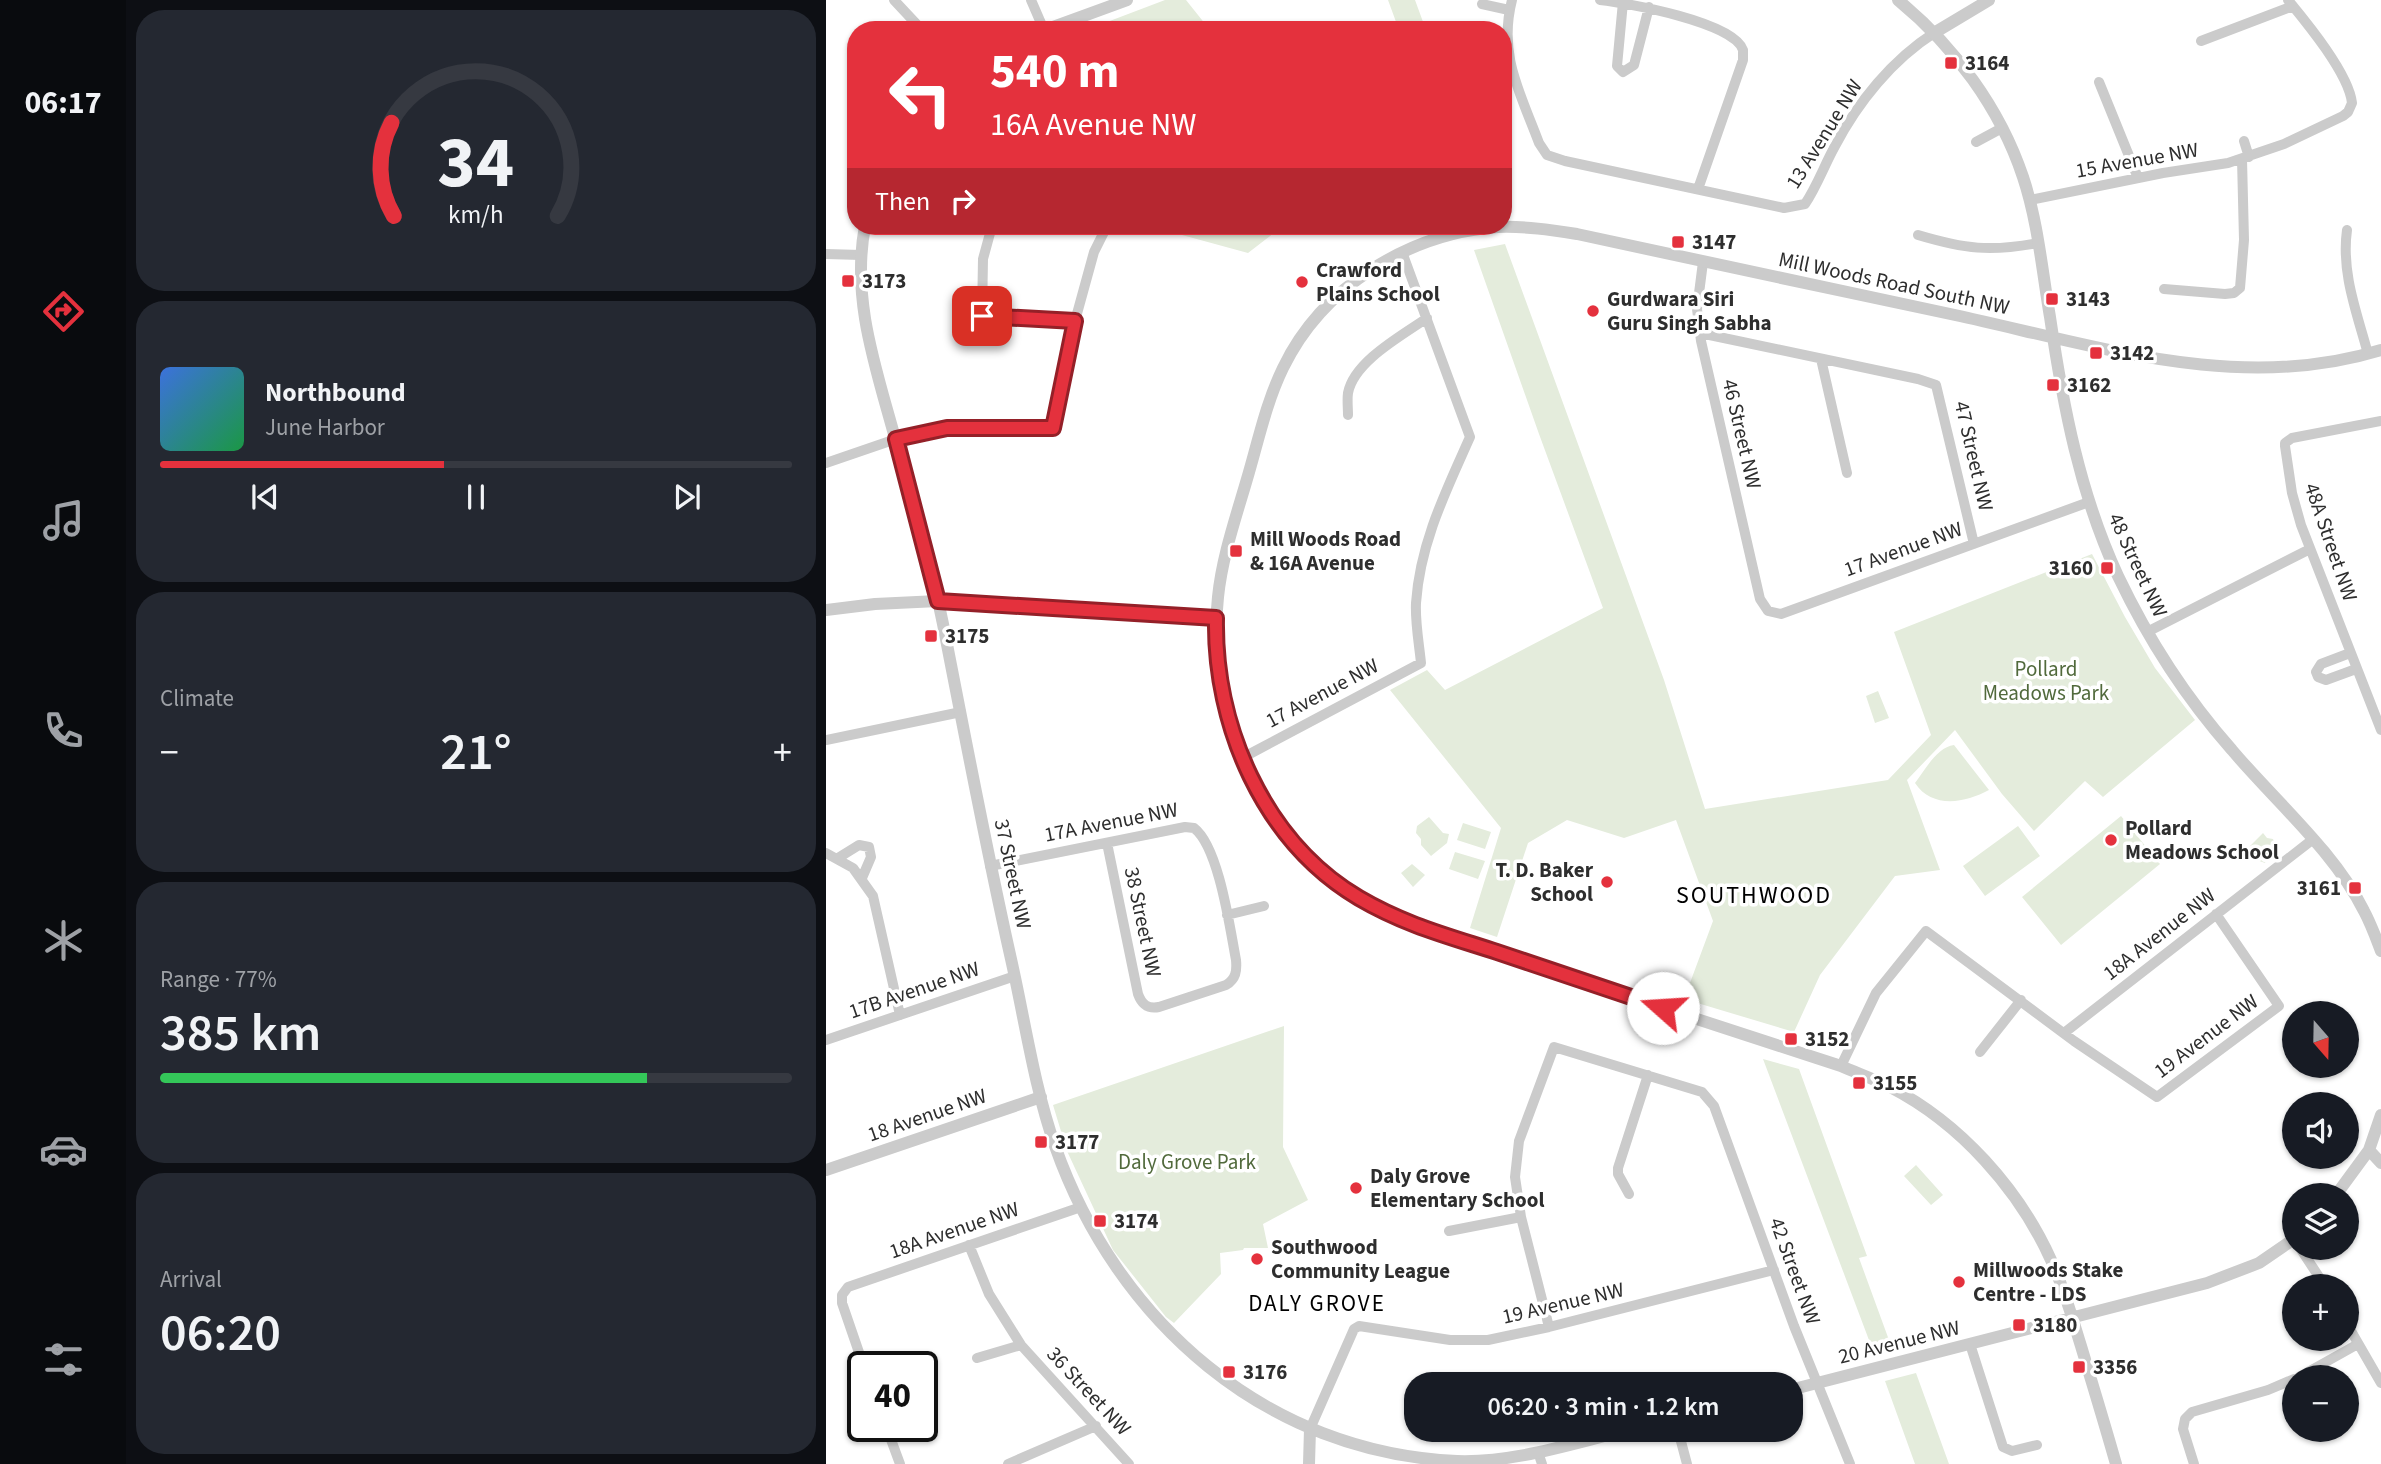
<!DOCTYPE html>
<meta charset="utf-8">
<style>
body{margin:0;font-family:"Source Sans 3",sans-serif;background:#242831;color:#f1f3f6;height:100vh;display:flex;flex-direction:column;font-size:26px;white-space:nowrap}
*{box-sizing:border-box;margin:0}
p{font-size:23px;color:#9ea1a6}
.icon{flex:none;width:38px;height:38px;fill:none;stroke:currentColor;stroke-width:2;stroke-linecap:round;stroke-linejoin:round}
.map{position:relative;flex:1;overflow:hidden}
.side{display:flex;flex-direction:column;gap:10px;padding:10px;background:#0d0f14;width:700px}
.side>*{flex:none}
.hud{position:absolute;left:21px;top:21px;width:665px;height:214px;border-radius:28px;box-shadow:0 2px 5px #0004;background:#e4313d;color:#fff;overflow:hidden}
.needle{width:46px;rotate:160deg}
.buttons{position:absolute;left:1456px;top:1001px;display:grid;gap:14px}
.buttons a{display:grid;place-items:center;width:77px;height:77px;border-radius:50%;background:#171b24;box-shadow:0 2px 5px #0004;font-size:35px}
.speed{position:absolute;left:21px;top:1351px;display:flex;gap:14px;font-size:35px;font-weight:700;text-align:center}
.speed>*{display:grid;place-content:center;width:91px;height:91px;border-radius:50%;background:#171b24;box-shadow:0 2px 5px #0004;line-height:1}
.speed .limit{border:4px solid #111;border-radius:10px;background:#fff;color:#111}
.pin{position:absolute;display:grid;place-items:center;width:60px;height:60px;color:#fff;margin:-30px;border-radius:14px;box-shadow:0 4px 10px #0006}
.me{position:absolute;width:77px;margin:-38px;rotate:289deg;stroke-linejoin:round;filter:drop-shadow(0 0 5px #0008)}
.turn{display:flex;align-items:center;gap:24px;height:147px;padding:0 28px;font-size:32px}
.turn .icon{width:91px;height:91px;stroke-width:2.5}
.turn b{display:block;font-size:49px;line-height:60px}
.then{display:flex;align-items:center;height:66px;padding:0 28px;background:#0003;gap:14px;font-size:26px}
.big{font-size:52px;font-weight:600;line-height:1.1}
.side .widget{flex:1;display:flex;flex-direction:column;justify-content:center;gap:10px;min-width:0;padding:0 24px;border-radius:28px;background:#242831}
.side .dial{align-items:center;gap:0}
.dial svg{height:182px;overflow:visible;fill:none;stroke:#363941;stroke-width:7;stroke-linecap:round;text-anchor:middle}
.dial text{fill:#f1f3f6;stroke:none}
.song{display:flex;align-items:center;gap:21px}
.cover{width:84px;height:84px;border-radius:10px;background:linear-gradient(135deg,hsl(220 70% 55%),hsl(140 70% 35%))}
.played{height:7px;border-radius:4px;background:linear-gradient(90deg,#e4313d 45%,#363941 45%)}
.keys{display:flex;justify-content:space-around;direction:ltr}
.heat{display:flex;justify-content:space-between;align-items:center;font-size:38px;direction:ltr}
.charge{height:10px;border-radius:5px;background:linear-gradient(90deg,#34c759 77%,#363941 0)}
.trip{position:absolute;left:578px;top:1372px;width:399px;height:70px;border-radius:28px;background:#171b24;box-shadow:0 2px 5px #0004;font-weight:600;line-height:70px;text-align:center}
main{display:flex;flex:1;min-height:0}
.dock{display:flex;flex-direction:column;width:126px;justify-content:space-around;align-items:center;background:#090b0e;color:#9ea1a6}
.dock .icon{width:49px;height:49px}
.dock .selected{color:#e4313d}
.dock b{font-size:32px;color:#f1f3f6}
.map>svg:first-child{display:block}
.green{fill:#e4ecdc}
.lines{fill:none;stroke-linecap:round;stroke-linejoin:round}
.minor{stroke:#cbcbcb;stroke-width:10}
.tertiary{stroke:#cbcbcb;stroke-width:12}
.route-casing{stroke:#942028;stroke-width:18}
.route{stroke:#e4313d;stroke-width:12}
.poi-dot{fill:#e4313d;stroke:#fff;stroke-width:2.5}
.labels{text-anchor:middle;stroke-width:7;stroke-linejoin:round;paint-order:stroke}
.poi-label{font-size:21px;font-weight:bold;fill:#2e2e2e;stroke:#fff;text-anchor:start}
.street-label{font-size:21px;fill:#2e2e2e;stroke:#fff}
.park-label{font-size:21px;fill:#516a3c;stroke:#fff}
.neighbourhood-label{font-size:23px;letter-spacing:2px;fill:#000;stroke:#fff}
.quarter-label{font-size:24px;letter-spacing:2px;fill:#000;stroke:#fff}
</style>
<main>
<nav class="dock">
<b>06:17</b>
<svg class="icon selected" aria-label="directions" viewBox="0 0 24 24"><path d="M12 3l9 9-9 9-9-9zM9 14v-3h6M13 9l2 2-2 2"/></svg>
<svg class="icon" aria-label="music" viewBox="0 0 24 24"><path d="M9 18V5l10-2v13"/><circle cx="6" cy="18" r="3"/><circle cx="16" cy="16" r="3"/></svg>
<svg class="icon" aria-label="phone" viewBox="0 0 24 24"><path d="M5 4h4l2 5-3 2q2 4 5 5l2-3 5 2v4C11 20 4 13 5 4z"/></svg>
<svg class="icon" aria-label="climate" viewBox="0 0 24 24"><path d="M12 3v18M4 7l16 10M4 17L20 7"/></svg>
<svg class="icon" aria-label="car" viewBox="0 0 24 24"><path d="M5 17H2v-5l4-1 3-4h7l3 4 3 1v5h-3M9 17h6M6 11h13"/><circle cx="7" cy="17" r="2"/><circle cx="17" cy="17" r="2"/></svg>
<svg class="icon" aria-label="filters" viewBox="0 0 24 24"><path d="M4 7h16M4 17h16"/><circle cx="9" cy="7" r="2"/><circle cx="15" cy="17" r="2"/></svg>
</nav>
<section class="side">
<div class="widget dial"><svg viewBox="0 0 100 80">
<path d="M14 69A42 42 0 1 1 86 69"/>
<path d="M14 69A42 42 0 0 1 13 28" stroke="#e4313d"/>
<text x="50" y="56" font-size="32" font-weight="700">34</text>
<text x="50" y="72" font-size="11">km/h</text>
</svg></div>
<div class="widget">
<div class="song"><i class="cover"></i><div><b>Northbound</b><p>June Harbor</p></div></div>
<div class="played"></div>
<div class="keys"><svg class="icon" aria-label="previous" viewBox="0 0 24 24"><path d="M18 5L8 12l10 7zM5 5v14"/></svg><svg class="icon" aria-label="pause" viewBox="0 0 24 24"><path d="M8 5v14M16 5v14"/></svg><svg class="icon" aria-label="next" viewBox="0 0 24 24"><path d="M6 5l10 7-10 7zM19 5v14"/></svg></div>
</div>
<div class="widget"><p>Climate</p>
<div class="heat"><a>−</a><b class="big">21°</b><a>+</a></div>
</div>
<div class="widget"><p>Range · 77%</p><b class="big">385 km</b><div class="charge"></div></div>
<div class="widget"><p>Arrival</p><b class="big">06:20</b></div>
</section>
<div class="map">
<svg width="1555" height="1464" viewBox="0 0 1555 1464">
<rect width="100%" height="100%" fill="#fff"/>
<path class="green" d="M 339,0 L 360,0 L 384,30 L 260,30 Z
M 562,0 L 589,0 L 600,30 L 573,30 Z
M 323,226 L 457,226 L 422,253 Z
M 679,244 L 838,680 L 879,809 L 1062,780 L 1105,735 L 1068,632 L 1266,554 L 1299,617 L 1329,668 L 1369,720 L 1277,797 L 1259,781 L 1208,831 L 1176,794 L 1129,730 L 1081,780 L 1114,870 L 1069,876 L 994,975 L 968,1032 L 858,999 L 887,921 L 850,820 L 798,838 L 741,820 L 702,843 L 671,937 L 644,928 L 675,828 L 564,690 L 601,670 L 619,690 L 777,608 L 713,434 L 648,250 Z
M 1052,691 L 1063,718 L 1049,723 L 1040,696 Z
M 1128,745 L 1163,790 C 1139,803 1106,809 1089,783 C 1099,770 1111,747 1128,745 Z
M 1295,816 L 1334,864 L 1235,945 L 1196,897 Z
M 603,817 L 617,833 L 623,834 L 621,843 L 605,856 L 595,845 L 595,839 L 590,833 L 591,826 Z
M 637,823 L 665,832 L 659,849 L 631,840 Z
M 1192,826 L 1214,856 L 1159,896 L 1137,866 Z
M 1437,833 L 1441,838 L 1447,839 L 1450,847 L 1444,851 L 1439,863 L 1425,858 L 1423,847 Z
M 629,852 L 659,861 L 652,879 L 623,869 Z
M 586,864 L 599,875 L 587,887 L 575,873 Z
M 458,1026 L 457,1147 L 482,1200 L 437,1224 L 442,1248 L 418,1248 L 417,1250 L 394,1253 L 395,1274 L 348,1323 L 340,1317 L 287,1250 L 241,1151 L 227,1105 Z
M 937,1059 L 973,1069 L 1041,1256 L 1033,1258 L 1067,1351 L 1049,1356 Z
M 1090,1165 L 1117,1195 L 1105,1205 L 1078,1176 Z
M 1090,1373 L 1123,1464 L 1089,1464 L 1059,1381 Z"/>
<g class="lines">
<path class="minor" d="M 68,0 L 96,30
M 205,0 L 218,30
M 686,0 C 672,55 694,92 713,143 L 721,155 L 739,161 L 958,208 L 979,204 C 991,186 998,166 1009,146 C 1032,102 1066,60 1108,33
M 774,0 C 801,3 908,22 917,50 C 917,50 917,60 917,60 L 872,189
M 797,2 L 791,66 L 797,72 L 808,65 L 823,7
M 656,4 L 683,10
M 1375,41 L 1467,6
M 1273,82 L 1312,178
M 1418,141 L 1423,157
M 1150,142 L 1176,128
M 1204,200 L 1337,173 L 1402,163 L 1458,144 L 1517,116 L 1522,112 L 1526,103 C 1523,74 1481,23 1462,0
M 166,226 L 157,259 L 156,316 L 249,321
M 1521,230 C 1515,273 1531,313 1542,354
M 1092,235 C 1139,249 1164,252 1212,243
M 0,254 L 35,255
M 877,262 L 871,309 L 875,341 L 934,599 L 942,611 L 955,614 L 1263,502
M 1338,289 L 1399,294 L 1408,293 L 1414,288 L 1418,240 L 1416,159
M 874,333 L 1092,379 L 1110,385 L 1148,544
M 995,359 L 1021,473
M 522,415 C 522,408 521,400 522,393 C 528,361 577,335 601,318
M 1555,421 L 1466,438 L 1459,443 L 1459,446 L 1466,493 L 1475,525 L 1555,730
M 0,463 L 70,439 L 108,429 L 227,428 L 249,321 L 268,252 L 281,226
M 1321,632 L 1484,549
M 1524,653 L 1495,664 L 1490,672 L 1492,677 L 1500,680 L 1530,669
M 0,740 L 135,712
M 416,758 L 595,663 C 593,643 589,622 590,603 C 594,543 620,491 644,437 L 576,252
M 0,853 L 27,868 L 47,896 L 74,1015
M 12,858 L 33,845 L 43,847 L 45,857 L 36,878
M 164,866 L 359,827 L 368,828 C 393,847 404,929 410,960 C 411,971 410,979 400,985 L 333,1007 C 322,1009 316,1005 312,994 L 281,843
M 401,915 L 438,906
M 1238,1033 L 1486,840
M 0,1040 L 189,976
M 1154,1052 L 1195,1000
M 1015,1066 L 1050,993 L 1100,931 L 1248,1041 L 1331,1097 L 1453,1006 L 1390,914
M 803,1194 L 792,1174 L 792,1168 L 822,1075
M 623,1231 L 695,1217
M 143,1245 L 163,1294 L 195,1345 L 303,1464
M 1474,1248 L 1499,1286
M 1521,1324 L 1555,1383
M 723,1327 L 695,1217 L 689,1177 L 693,1141 L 728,1047 L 876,1092 L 888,1106 L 968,1326 L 1024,1464
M 1144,1344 L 1177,1447 L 1186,1451 L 1211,1445
M 151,1358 L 195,1345
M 38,1367 L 16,1303 L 16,1295 L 22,1287 L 255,1207
M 1473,1377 L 1532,1344
M 60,1426 L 74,1464
M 484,1429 L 528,1329 L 533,1326 L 624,1340 L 662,1340 L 723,1327 L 948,1270
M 852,1430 L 861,1464
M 712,1452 L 716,1464
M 182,1464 L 270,1426
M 1368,1464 L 1357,1429 L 1359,1419 L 1366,1412 L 1442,1390 L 1468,1379"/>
<path class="tertiary" d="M 1072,0 C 1128,46 1174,108 1197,177 C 1212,222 1216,270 1224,317 C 1237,406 1254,494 1292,576 C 1322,639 1360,698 1406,750 C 1449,801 1508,851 1538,911 C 1545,924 1550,938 1555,951
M 219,30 L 301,0
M 1108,33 L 1163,0
M 39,226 C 25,299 50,368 69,438 C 87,500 104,561 117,624 C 139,736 160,848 185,959 C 199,1021 208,1086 229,1146 C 291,1322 441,1453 631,1461 C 689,1463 747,1443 803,1430
M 0,610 L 49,604 L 112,601 L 390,618
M 1543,1150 L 1555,1163
M 0,1170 L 215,1097
M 1510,1195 L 1543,1150 L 1555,1115
M 964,1390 L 1381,1283 L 1433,1263 L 1468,1239
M 483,1464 L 484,1429
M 1290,1464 C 1279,1425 1267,1386 1255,1346 C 1246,1317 1238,1288 1225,1260 C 1193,1189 1134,1123 1064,1087 C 1048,1079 1031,1073 1015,1066 L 598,930 C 573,919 546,907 523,891 C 430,825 380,710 392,597 C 396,557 410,517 421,479 C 432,442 440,403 457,368 C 496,287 583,233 672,227 C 699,226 725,230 751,234 C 877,262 1003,288 1129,315 C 1268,345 1414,394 1555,350"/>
</g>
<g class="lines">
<defs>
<path id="route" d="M 156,316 L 249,321 L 227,428 L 121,428 L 70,439 L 112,601 L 390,618 C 388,725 437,841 533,898 C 579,925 622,936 671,952 C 727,971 782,989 837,1008"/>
</defs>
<use href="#route" class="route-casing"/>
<use href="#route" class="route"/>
</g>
<g class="poi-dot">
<rect x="1118" y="56" width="14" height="14" rx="3.5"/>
<rect x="845" y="235" width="14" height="14" rx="3.5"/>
<rect x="15" y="274" width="14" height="14" rx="3.5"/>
<circle cx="476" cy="282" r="7"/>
<rect x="1219" y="292" width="14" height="14" rx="3.5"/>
<circle cx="767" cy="311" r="7"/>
<rect x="1263" y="346" width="14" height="14" rx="3.5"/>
<rect x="1220" y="378" width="14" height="14" rx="3.5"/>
<rect x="403" y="544" width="14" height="14" rx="3.5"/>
<rect x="1274" y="561" width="14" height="14" rx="3.5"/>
<rect x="98" y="629" width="14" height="14" rx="3.5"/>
<circle cx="1285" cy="840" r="7"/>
<circle cx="781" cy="882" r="7"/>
<rect x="1522" y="881" width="14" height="14" rx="3.5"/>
<rect x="958" y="1032" width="14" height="14" rx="3.5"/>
<rect x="1026" y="1076" width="14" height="14" rx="3.5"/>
<rect x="208" y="1135" width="14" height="14" rx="3.5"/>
<circle cx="530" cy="1188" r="7"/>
<rect x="267" y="1214" width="14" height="14" rx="3.5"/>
<circle cx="431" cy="1259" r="7"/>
<circle cx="1133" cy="1282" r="7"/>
<rect x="1186" y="1318" width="14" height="14" rx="3.5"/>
<rect x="1246" y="1360" width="14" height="14" rx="3.5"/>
<rect x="396" y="1365" width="14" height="14" rx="3.5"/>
</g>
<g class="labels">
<g class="poi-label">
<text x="1139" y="70">3164</text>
<text x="866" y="249">3147</text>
<text x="490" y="277">Crawford<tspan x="490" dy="24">Plains School</tspan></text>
<text x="36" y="288">3173</text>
<text x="781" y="306">Gurdwara Siri<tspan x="781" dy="24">Guru Singh Sabha</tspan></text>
<text x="1240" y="306">3143</text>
<text x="1284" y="360">3142</text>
<text x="1241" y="392">3162</text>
<text x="424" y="546">Mill Woods Road<tspan x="424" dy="24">&amp; 16A Avenue</tspan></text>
<text x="1267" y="575" text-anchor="end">3160</text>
<text x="119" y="643">3175</text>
<text x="1299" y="835">Pollard<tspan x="1299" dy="24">Meadows School</tspan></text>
<text x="767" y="877" text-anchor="end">T. D. Baker<tspan x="767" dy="24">School</tspan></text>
<text x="1515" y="895" text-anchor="end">3161</text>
<text x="979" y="1046">3152</text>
<text x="1047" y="1090">3155</text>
<text x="229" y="1149">3177</text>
<text x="544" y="1183">Daly Grove<tspan x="544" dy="24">Elementary School</tspan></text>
<text x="288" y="1228">3174</text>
<text x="445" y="1254">Southwood<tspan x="445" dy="24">Community League</tspan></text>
<text x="1147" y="1277">Millwoods Stake<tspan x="1147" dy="24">Centre - LDS</tspan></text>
<text x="1207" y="1332">3180</text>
<text x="1267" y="1374">3356</text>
<text x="417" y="1379">3176</text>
</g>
<g class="street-label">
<text transform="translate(998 134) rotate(-58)" y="7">13 Avenue NW</text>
<text transform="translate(1311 160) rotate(-10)" y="7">15 Avenue NW</text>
<text transform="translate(1068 283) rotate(12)" y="7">Mill Woods Road South NW</text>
<text transform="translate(916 434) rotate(77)" y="7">46 Street NW</text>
<text transform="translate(1148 456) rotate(77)" y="7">47 Street NW</text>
<text transform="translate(1505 542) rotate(71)" y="7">48A Street NW</text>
<text transform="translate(1077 549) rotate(-20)" y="7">17 Avenue NW</text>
<text transform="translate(1312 565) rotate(65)" y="7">48 Street NW</text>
<text transform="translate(496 693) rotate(-28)" y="7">17 Avenue NW</text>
<text transform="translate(285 822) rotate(-11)" y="7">17A Avenue NW</text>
<text transform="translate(187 874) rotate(78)" y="7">37 Street NW</text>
<text transform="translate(317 922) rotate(78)" y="7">38 Street NW</text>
<text transform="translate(1333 934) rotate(-38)" y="7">18A Avenue NW</text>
<text transform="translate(88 990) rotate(-19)" y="7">17B Avenue NW</text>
<text transform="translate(1380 1036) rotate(-37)" y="7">19 Avenue NW</text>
<text transform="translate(101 1115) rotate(-19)" y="7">18 Avenue NW</text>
<text transform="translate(128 1230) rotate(-19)" y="7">18A Avenue NW</text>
<text transform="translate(969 1271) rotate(70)" y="7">42 Street NW</text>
<text transform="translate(737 1303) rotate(-13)" y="7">19 Avenue NW</text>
<text transform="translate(1073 1342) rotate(-14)" y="7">20 Avenue NW</text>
<text transform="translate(263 1391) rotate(47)" y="7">36 Street NW</text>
</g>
<g class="park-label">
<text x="1220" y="676">Pollard<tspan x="1220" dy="24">Meadows Park</tspan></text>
<text x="361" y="1169">Daly Grove Park</text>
</g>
<g class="neighbourhood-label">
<text x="491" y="1311">DALY GROVE</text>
</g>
<g class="quarter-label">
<text x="928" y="903">SOUTHWOOD</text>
</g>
</g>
</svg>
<div class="buttons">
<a><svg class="needle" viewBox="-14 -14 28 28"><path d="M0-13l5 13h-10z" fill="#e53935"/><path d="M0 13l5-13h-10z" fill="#9ea1a6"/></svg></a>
<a><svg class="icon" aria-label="sound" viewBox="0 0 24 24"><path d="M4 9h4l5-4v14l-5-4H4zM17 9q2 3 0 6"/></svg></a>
<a><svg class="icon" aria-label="layers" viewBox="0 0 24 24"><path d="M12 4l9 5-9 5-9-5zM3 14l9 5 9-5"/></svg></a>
<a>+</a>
<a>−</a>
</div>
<div class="speed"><div class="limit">40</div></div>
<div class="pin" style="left:156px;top:316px;background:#d93025"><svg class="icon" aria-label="arrive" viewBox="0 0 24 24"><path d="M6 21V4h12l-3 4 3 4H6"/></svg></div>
<svg class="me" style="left:837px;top:1008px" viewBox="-20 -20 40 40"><circle r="19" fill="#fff"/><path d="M0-13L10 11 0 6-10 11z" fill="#e4313d"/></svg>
<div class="trip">06:20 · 3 min · 1.2 km</div>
<div class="hud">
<div class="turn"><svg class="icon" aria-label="left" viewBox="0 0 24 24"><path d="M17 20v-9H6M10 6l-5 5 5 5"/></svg><div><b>540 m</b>16A Avenue NW</div></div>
<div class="then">Then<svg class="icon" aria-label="right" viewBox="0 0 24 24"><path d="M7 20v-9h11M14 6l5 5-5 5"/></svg></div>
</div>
</div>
</main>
